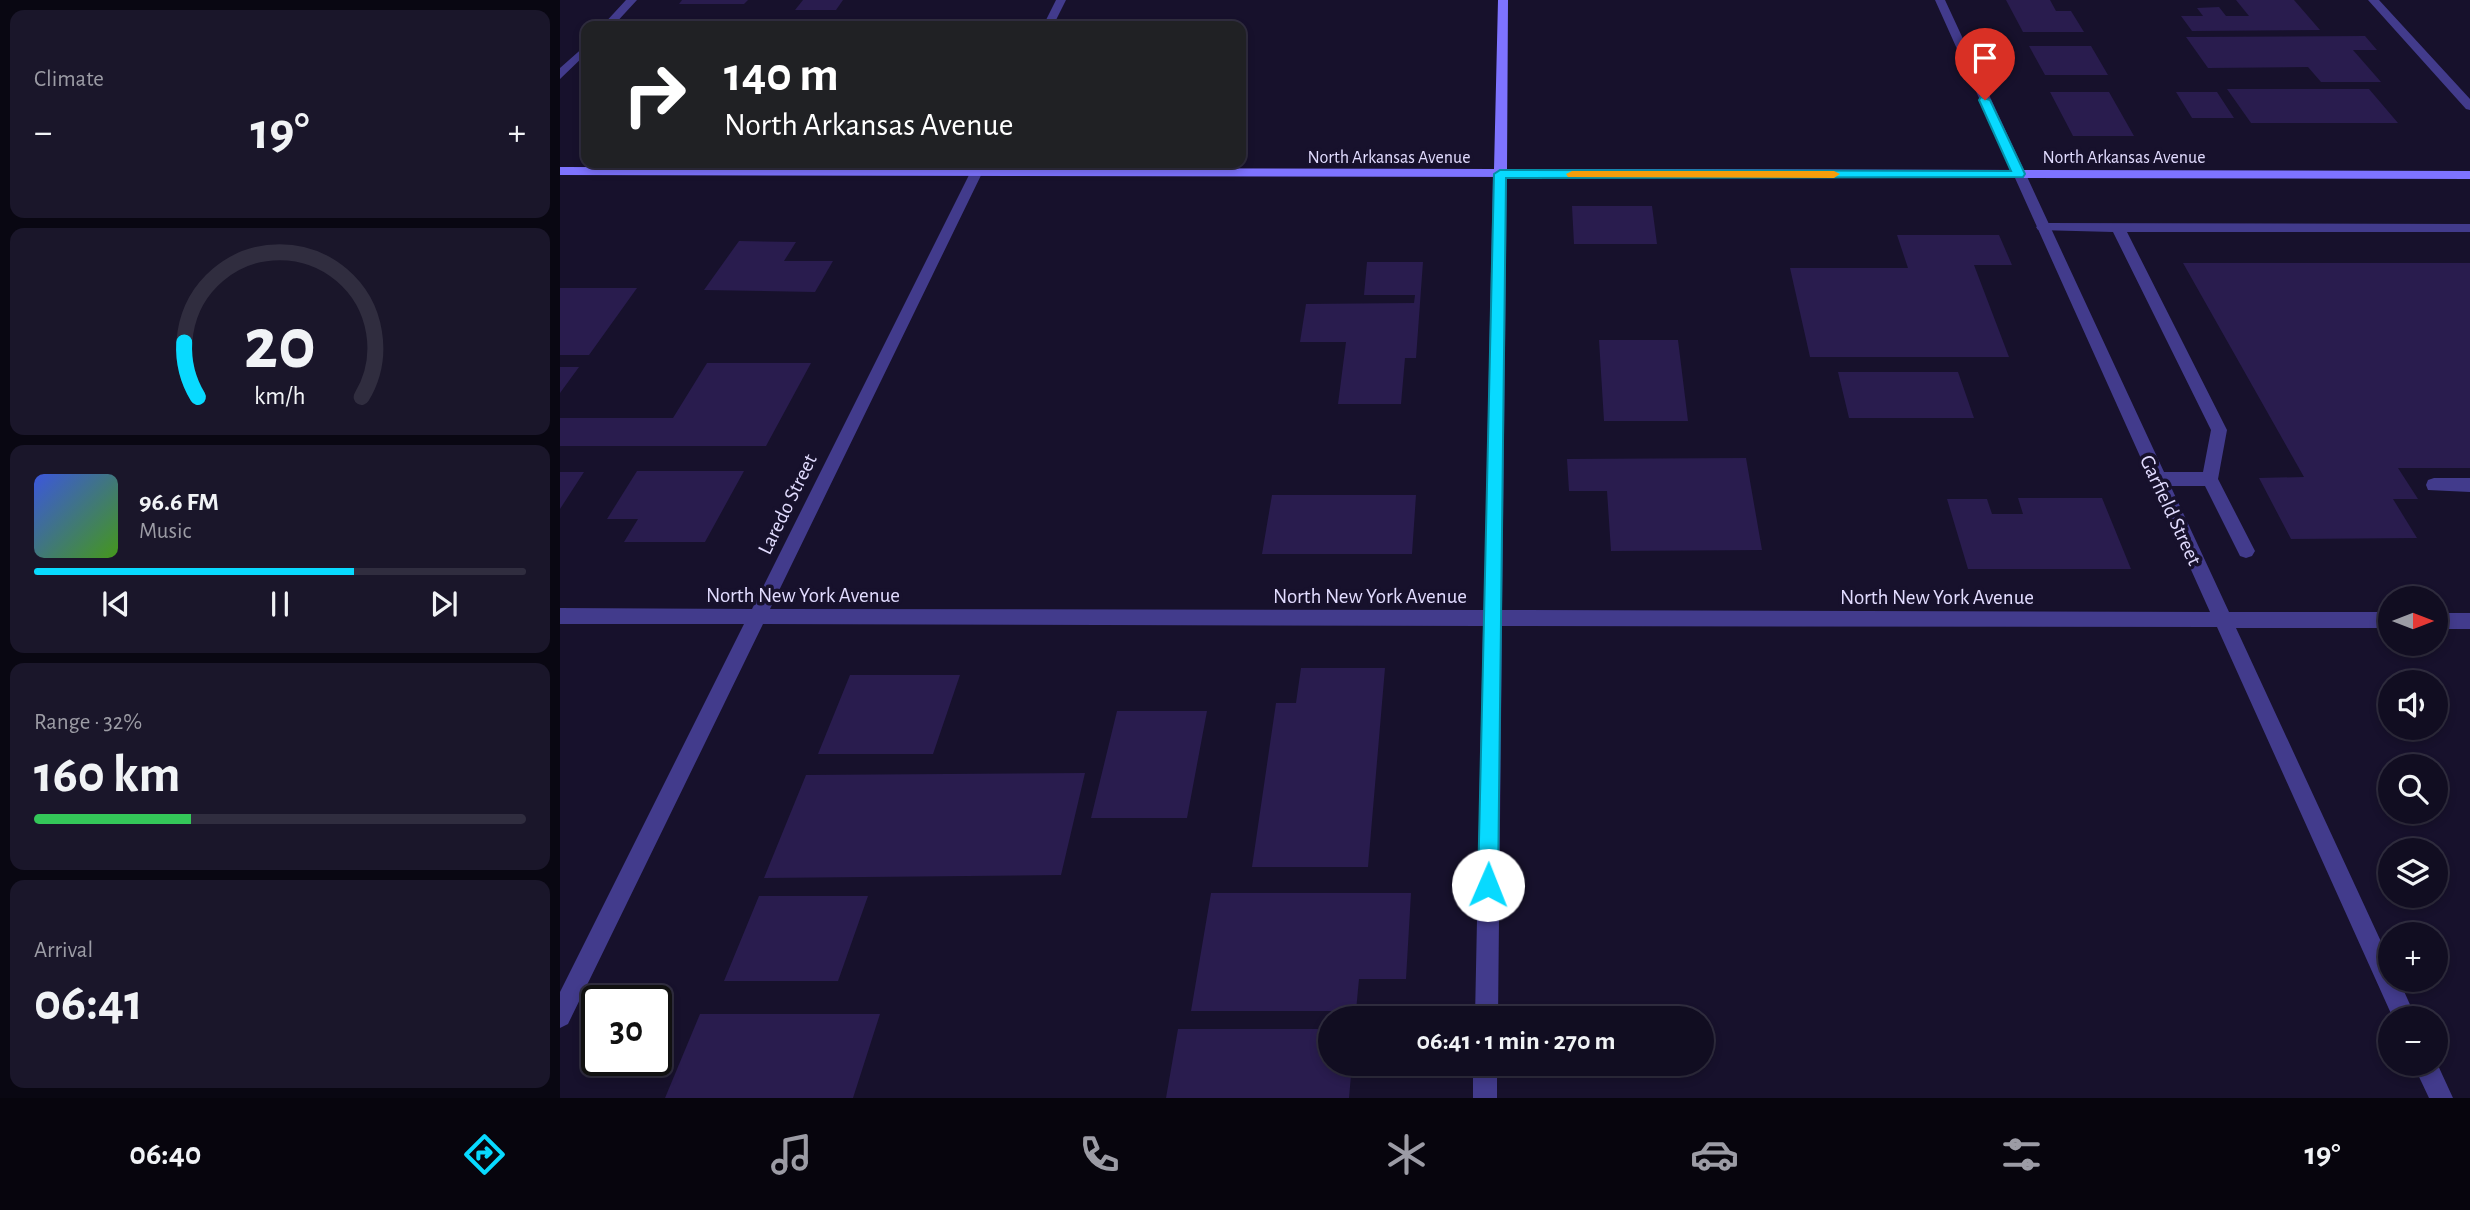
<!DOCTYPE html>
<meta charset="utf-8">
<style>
body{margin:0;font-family:"Alegreya Sans",sans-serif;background:#1a162a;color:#f1f3f6;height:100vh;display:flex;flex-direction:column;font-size:26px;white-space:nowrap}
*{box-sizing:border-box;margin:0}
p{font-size:23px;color:#9c9ca5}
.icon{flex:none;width:38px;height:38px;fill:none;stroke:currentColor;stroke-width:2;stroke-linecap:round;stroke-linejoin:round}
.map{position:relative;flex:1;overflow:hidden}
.sheet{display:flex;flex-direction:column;gap:10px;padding:10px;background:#090712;width:560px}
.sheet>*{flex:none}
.top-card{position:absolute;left:21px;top:21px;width:665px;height:147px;border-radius:14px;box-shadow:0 4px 10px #0003,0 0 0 2px #302d3f;background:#202124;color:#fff;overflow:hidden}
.needle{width:46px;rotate:90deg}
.controls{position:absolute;left:1818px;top:586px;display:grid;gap:14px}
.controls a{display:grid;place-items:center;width:70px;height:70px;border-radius:50%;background:#110d21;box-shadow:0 4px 10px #0003,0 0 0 2px #302d3f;font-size:35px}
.speed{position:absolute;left:21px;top:985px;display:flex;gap:14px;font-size:35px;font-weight:700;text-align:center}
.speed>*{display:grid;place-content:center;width:91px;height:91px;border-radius:50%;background:#110d21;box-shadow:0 4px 10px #0003,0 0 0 2px #302d3f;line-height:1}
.speed .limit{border:4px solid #111;border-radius:10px;background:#fff;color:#111}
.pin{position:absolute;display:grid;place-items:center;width:60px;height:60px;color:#fff;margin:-72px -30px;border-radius:50% 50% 50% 0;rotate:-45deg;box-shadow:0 0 7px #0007}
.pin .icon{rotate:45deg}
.me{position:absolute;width:77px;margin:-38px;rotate:1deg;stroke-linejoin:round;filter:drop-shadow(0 0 5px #0008)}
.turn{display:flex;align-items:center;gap:24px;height:147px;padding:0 28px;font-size:32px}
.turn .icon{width:91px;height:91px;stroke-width:2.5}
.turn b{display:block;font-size:49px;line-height:60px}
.big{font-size:52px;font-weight:700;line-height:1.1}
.sheet .tile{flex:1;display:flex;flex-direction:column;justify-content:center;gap:10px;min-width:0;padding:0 24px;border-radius:14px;background:#1a162a}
.sheet .dial{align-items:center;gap:0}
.dial svg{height:182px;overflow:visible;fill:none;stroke:#302d3f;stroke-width:7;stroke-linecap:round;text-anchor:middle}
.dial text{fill:#f1f3f6;stroke:none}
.song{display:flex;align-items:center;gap:21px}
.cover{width:84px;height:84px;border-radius:10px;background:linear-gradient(135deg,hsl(230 70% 55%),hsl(100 70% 35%))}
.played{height:7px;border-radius:4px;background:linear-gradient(90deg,#08daff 65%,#302d3f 65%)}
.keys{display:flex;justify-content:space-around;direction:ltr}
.heat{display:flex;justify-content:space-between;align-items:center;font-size:38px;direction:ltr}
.charge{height:10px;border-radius:5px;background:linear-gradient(90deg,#34c759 32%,#302d3f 0)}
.trip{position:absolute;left:758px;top:1006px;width:396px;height:70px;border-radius:35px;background:#110d21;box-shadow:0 4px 10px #0003,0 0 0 2px #302d3f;font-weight:700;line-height:70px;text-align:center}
.tabs{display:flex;height:112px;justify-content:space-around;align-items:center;background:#07050d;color:#9c9ca5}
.tabs .icon{width:49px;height:49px}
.tabs .selected{color:#08daff}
.tabs b{font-size:32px;color:#f1f3f6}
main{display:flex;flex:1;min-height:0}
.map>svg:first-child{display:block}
.building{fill:#291c4e}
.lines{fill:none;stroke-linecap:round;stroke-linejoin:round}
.lane{fill:#423b8c;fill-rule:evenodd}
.street{fill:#423b8c;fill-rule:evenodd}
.secondary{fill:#7e73ff;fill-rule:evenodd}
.route{fill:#08daff;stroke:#058ea6;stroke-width:2}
.slow{fill:#f59e0b}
.labels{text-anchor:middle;stroke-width:7;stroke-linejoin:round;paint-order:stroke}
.far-street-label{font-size:18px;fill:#e2dcff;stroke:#17112c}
.street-label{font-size:21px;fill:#e2dcff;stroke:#17112c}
</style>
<main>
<section class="sheet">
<div class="tile"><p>Climate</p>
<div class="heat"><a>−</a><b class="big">19°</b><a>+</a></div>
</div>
<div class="tile dial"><svg viewBox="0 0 100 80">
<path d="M14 69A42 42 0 1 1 86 69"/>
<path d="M14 69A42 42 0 0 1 8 45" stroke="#08daff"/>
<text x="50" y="56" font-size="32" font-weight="700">20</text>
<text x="50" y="72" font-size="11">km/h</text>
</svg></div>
<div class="tile">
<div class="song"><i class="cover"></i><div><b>96.6 FM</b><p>Music</p></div></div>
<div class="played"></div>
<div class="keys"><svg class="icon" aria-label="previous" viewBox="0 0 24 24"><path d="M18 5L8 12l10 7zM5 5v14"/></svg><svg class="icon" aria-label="pause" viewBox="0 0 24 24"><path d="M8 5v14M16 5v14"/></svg><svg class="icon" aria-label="next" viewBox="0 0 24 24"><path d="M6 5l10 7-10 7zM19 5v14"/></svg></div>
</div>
<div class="tile"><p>Range · 32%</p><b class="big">160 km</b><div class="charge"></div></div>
<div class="tile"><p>Arrival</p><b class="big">06:41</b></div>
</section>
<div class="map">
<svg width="1910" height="1098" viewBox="0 0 1910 1098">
<rect width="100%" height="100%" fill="#17112c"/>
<path class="building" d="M 122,0 L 188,0 L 184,4 L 119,4 Z
M 243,0 L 283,0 L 276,10 L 235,10 Z
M 1446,0 L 1490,0 L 1496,11 L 1511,11 L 1524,32 L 1463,32 Z
M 1676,0 L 1734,0 L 1760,30 L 1632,31 L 1621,16 L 1643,16 L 1637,8 L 1659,7 L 1666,16 L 1689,16 Z
M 1805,36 L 1817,50 L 1793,50 L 1821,82 L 1761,82 L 1748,67 L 1648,68 L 1626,37 Z
M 1469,46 L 1531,46 L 1548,75 L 1485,75 Z
M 1667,89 L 1809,89 L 1838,123 L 1691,123 Z
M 1490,92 L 1549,92 L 1574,136 L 1513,136 Z
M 1616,92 L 1657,92 L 1674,118 L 1632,118 Z
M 1012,206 L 1092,206 L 1097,244 L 1014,244 Z
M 1337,235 L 1439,235 L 1452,265 L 1414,265 L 1449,357 L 1250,357 L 1230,268 L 1348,268 Z
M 179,241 L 236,242 L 224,261 L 273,261 L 255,292 L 144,290 Z
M 807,262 L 863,262 L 856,358 L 845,358 L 841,404 L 778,404 L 786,342 L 740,342 L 746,304 L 854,303 L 855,295 L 804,295 Z
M 1623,263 L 1910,263 L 1910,468 L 1838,468 L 1858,499 L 1833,499 L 1857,538 L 1731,539 L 1699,478 L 1744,477 Z
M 0,288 L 77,288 L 29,355 L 0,355 Z
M 1039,340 L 1118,340 L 1128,421 L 1044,421 Z
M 147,363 L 251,363 L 206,446 L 0,446 L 0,418 L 113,418 Z
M 0,367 L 19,367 L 0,393 Z
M 1278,372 L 1398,372 L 1414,418 L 1289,418 Z
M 1186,458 L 1202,550 L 1051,551 L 1047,491 L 1009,491 L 1007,459 Z
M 77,471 L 184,471 L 145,542 L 64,542 L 78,519 L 47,519 Z
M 0,472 L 24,472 L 0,509 Z
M 712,495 L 856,495 L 852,554 L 702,554 Z
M 1458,498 L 1542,498 L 1571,569 L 1408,569 L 1387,499 L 1427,499 L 1432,514 L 1463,514 Z
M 741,668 L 825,668 L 808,867 L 692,867 L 716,703 L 736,703 Z
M 290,675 L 400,675 L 373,754 L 258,754 Z
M 557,711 L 647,711 L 627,818 L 531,818 Z
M 525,773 L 501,875 L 204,878 L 246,775 Z
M 651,893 L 851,893 L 846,979 L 799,979 L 796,1011 L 631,1011 Z
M 199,896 L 308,896 L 278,981 L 164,981 Z
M 140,1014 L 320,1014 L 293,1098 L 105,1098 Z
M 618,1029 L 770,1029 L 770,1064 L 792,1064 L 789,1098 L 606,1098 Z"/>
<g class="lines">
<path class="lane" d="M 1483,223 L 1910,224 L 1910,232 L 1567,232 L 1667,430 L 1658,479 L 1695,551 L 1692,556 L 1686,558 L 1680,556 L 1645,486 L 1597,486 L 1591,484 L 1589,479 L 1591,474 L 1597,472 L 1643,472 L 1651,430 L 1553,232 L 1478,230 L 1476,227 Z
M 1874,478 L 1910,478 L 1910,492 L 1868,490 L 1866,485 L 1868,480 Z"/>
<path class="street" d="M 66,0 L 77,0 L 53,26 L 42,26 Z
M 496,0 L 506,0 L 493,26 L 483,26 Z
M 1375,0 L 1385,0 L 1669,612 L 1830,612 L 1830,628 L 1676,628 L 1830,961 L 1830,980 L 1839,980 L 1856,1018 L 1833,1018 L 1657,627 L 942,626 L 938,1018 L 915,1018 L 923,626 L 203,624 L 8,1024 L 0,1028 L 0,992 L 184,624 L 0,624 L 0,608 L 192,609 L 415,163 L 427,163 L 210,609 L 924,610 L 933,174 L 940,170 L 947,174 L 942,610 L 1650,612 Z
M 1808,0 L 1819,0 L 1910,99 L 1910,110 L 1906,109 Z
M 26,45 L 26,54 L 0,79 L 0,68 Z
M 1876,613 L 1910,613 L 1910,629 L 1876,629 Z
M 1876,1061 L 1893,1098 L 1869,1098 L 1853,1064 L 1876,1064 Z
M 913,1064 L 937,1064 L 937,1098 L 913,1098 Z"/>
<path class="secondary" d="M 938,0 L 948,0 L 947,169 L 1910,171 L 1910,179 L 0,175 L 0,167 L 934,169 Z"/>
</g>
<path class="route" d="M 1421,97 L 1430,100 L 1465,174 L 1463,177 L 946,178 L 938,885 L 935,892 L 928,895 L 921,892 L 918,885 L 934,174 L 940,170 L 1451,171 L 1419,100 Z"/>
<path class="slow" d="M 1012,171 L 1274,171 L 1280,174 L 1274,178 L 1008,177 L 1006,174 Z"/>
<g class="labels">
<g class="far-street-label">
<text x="829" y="163">North Arkansas Avenue</text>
<text x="1564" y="163">North Arkansas Avenue</text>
</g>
<g class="street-label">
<text transform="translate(227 504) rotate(-64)" y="7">Laredo Street</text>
<text transform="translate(1611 510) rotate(65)" y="7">Garfield Street</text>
<text x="243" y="602">North New York Avenue</text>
<text x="810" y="603">North New York Avenue</text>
<text x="1377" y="604">North New York Avenue</text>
</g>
</g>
</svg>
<div class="controls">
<a><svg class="needle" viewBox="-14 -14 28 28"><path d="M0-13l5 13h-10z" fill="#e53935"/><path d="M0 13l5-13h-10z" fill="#9c9ca5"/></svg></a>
<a><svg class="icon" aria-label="sound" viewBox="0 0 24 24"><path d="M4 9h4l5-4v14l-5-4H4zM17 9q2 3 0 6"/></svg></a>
<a><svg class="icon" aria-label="search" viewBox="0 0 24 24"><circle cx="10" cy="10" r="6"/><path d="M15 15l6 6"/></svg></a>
<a><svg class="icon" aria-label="layers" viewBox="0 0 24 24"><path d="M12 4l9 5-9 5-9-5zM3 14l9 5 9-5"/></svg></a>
<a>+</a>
<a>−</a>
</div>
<div class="speed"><div class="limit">30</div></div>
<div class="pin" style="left:1425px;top:100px;background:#d93025"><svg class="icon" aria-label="arrive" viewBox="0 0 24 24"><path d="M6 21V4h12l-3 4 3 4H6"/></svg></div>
<svg class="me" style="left:928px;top:885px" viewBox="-20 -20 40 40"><circle r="19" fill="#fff"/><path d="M0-13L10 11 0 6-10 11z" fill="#08daff"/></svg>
<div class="trip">06:41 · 1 min · 270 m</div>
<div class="top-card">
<div class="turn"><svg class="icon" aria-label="right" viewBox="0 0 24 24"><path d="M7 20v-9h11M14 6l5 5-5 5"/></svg><div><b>140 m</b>North Arkansas Avenue</div></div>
</div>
</div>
</main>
<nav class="tabs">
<b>06:40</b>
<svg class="icon selected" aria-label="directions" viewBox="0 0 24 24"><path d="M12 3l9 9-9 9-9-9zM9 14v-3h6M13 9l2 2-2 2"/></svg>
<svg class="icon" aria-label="music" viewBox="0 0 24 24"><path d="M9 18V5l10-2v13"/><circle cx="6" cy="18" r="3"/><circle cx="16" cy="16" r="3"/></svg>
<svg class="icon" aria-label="phone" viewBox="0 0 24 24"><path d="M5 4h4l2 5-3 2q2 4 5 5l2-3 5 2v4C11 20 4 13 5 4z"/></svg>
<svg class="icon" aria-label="climate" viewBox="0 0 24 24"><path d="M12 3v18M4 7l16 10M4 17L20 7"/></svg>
<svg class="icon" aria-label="car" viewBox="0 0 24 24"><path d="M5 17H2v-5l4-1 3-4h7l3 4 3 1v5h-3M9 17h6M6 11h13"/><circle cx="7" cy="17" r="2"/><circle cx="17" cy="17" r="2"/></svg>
<svg class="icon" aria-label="filters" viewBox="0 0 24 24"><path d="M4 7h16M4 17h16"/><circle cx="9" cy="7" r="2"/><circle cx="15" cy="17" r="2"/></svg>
<b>19°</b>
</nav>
